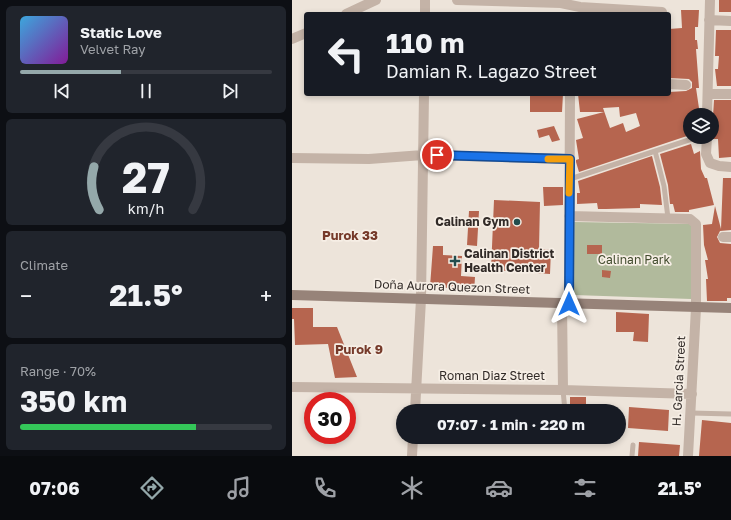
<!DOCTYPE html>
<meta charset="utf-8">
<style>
body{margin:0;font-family:"Golos Text",sans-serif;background:#20242c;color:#f1f3f6;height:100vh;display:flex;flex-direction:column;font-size:15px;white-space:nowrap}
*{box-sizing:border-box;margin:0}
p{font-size:13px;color:#9ea1a6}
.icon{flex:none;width:22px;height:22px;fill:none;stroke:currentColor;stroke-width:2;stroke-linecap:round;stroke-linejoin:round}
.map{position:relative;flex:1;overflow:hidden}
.details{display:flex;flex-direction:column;gap:6px;padding:6px;background:#0d0f14;width:292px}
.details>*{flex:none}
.top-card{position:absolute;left:12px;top:12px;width:367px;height:84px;border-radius:4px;box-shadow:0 2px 6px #0003;background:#171b24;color:#f1f3f6;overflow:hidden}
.buttons{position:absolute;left:391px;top:108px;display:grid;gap:8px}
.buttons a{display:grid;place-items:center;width:36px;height:36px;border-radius:50%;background:#171b24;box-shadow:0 2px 6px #0003;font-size:20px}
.speed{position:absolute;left:12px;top:392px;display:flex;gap:8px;font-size:20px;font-weight:700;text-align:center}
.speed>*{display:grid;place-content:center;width:52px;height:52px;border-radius:50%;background:#171b24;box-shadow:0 2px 6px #0003;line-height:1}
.speed .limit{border:6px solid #d22;background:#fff;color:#111}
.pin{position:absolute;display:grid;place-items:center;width:34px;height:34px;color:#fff;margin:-17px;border:2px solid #fff;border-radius:50%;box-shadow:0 1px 4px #0007}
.me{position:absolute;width:44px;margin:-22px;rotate:0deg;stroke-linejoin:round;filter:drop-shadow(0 0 3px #0008)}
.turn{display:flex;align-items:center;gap:14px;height:84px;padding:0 16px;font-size:18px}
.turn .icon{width:52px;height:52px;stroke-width:2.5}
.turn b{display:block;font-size:28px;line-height:34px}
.big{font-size:30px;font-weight:700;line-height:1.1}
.details .card{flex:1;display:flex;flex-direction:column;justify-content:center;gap:6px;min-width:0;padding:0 14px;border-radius:6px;background:#20242c}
.details .dial{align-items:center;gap:0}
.dial svg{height:104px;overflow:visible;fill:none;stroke:#363941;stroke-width:7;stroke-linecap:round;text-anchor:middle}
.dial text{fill:#f1f3f6;stroke:none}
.song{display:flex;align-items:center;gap:12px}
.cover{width:48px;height:48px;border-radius:6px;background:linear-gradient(135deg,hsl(200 70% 55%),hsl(290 70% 35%))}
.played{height:4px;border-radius:2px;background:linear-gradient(90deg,#94a8aa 40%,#363941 40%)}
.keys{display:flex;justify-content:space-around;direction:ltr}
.heat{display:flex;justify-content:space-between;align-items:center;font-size:22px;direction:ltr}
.charge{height:6px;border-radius:3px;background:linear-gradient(90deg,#34c759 70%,#363941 0)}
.trip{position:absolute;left:104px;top:404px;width:230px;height:40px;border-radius:20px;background:#171b24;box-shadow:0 2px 6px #0003;font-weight:700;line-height:40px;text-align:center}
.dock{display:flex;height:64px;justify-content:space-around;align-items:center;background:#090b0e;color:#9ea1a6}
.dock .icon{width:28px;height:28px}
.dock .selected{color:#94a8aa}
.dock b{font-size:18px;color:#f1f3f6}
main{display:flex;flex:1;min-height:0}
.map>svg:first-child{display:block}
.green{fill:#b1ba9c}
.building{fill:#b6654f;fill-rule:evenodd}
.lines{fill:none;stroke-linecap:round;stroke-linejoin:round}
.lane{stroke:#c4b3a7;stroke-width:5}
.street{stroke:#c4b3a7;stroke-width:10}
.secondary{stroke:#978379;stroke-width:10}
.route-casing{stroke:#114b97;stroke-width:10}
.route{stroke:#1a73e8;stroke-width:7}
.slow{stroke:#f59e0b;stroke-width:7}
.poi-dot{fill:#224c4d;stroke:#f6eee5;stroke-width:1.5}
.labels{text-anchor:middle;stroke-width:3.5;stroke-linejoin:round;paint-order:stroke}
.poi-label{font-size:12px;font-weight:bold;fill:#312a27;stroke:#f6eee5;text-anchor:end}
.park-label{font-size:12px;fill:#424c2e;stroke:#f6eee5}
.street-label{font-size:12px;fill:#312a27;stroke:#f6eee5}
.neighbourhood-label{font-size:13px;font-weight:bold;fill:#763a2a;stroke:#f6eee5}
</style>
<main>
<section class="details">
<div class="card">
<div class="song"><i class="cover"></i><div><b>Static Love</b><p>Velvet Ray</p></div></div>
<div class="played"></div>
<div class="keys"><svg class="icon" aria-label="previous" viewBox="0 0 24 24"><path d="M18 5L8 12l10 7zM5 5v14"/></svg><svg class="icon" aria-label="pause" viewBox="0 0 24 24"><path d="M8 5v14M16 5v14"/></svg><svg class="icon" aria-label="next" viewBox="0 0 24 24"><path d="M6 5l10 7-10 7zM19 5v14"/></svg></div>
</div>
<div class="card dial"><svg viewBox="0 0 100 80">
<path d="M14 69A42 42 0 1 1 86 69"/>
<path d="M14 69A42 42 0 0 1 10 36" stroke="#94a8aa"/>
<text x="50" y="56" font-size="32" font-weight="700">27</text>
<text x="50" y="72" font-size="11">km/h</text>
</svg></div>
<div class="card"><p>Climate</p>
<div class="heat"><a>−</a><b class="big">21.5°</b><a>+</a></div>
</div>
<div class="card"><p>Range · 70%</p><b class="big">350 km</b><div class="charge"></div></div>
</section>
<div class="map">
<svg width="439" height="456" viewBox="0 0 439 456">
<rect width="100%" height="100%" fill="#ede4da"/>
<path class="green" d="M 282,222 L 400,224 L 399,299 L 282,295 Z"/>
<path class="building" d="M 427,0 L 439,0 L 439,12 L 427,12 Z
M 389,10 L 407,10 L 406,27 L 403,27 L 403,40 L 405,40 L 406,49 L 404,49 L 407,88 L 404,88 L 408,115 L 398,115 L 398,135 L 287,172 L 284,162 L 284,160 L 287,159 L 284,140 L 291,138 L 285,119 L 312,112 L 288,112 L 286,94 L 377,94 L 377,92 L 394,91 L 400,88 L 400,82 L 397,79 L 377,78 L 377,29 L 390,28 ZM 327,107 L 328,117 L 344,113 L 348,126 L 334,132 L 331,123 L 318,128 L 311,108 Z
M 424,30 L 439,30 L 439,86 L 425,86 L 423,69 L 426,69 L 427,56 L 423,56 Z
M 238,94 L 271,94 L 270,112 L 238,112 Z
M 422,100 L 439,100 L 439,157 L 427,158 L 426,139 L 421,139 L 420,133 Z
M 262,126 L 268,140 L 260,142 L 257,135 L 247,138 L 245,130 Z
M 399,144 L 402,154 L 408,151 L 409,169 L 413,178 L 415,178 L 422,205 L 397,210 L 397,212 L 383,212 L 381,204 L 378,204 L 376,185 L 368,154 Z
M 360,156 L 368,187 L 370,205 L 348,204 L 348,208 L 314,209 L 306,209 L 305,203 L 285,204 L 285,193 L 288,193 L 286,181 Z
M 431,178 L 439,178 L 439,230 L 428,231 L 425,237 L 428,243 L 439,244 L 439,298 L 435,298 L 435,301 L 415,301 L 414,279 L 416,279 L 413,260 L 416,260 L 412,245 L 411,225 L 420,224 L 423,206 L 429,229 Z
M 251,187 L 271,187 L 271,205 L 252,206 Z
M 202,200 L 248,202 L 247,249 L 259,250 L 258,274 L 199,270 Z
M 177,211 L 187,211 L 185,246 L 175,245 Z
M 295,245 L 310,245 L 310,254 L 295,254 Z
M 141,246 L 151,246 L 151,255 L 170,256 L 169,276 L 183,277 L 182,293 L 159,291 L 159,288 L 138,287 Z
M 310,270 L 319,271 L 318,278 L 310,277 Z
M 0,308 L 21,308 L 21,327 L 45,327 L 65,377 L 43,378 L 36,344 L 3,345 L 2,319 L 0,319 Z
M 324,312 L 357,314 L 356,342 L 341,341 L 342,332 L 324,332 Z
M 278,397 L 294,397 L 294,409 L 278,410 Z
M 337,407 L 377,410 L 376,431 L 336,428 Z
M 410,420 L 439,423 L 439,456 L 407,456 Z
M 347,442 L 388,445 L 387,456 L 346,456 Z"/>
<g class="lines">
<path class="lane" d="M 363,151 L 372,186 L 376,218
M 278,179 L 406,137
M 271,390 L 273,411
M 399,413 L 439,414
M 340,456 L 341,445"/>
<path class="street" d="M 165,0 L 269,3 L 288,7 L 370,12
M 54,14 L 84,0
M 133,14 L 133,0
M 417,20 L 439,21
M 0,39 L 14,33
M 377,84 L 394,85
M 416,94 L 439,94
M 415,115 L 418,0
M 415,137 L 414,154 L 418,163 L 427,166 L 439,167
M 0,158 L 77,159 L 131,155 L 278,159
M 277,216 L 398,219 L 404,224 L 404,308 L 396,456
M 431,237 L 439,237
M 270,303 L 271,390
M 277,304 L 278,94
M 0,387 L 271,390 L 400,394
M 123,411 L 129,299 L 132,94
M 120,456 L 121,437"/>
<path class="secondary" d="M 0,295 L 439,308"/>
</g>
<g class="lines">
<defs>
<path id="route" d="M 145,155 L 278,159 L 277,304"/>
</defs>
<use href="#route" class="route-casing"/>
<use href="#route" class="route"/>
<path class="slow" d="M 256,159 L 278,159 L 277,193"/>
</g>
<g class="poi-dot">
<circle cx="225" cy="222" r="4"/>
<path d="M161 255h4v4h4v4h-4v4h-4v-4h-4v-4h4z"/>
</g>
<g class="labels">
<g class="poi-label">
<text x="217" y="226">Calinan Gym</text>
<text x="172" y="258" text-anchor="start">Calinan District<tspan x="172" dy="14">Health Center</tspan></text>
</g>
<g class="park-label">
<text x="342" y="264">Calinan Park</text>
</g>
<g class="street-label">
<text transform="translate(160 287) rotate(2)" y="4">Doña Aurora Quezon Street</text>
<text x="200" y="380">Roman Diaz Street</text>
<text transform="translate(387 381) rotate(-87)" y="4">H. Garcia Street</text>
</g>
<g class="neighbourhood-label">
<text x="58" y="240">Purok 33</text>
<text x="67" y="354">Purok 9</text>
</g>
</g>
</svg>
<div class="buttons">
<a><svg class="icon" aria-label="layers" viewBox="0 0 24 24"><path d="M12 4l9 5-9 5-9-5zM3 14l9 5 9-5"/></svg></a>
</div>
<div class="speed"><div class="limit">30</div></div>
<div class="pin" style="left:145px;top:155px;background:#d93025"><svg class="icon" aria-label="arrive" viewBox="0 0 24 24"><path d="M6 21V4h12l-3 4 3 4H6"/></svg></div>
<svg class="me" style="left:277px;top:304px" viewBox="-20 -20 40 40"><path d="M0-17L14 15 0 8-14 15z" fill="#1a73e8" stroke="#fff" stroke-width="4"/></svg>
<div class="trip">07:07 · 1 min · 220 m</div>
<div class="top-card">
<div class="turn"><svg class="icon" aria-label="left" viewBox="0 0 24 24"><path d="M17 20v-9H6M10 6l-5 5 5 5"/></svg><div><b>110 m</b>Damian R. Lagazo Street</div></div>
</div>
</div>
</main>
<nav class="dock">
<b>07:06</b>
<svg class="icon selected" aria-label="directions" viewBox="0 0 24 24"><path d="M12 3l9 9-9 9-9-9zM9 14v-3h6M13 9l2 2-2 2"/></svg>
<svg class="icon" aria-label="music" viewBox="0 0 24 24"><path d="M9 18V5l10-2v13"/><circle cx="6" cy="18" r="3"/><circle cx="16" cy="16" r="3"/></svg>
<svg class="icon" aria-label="phone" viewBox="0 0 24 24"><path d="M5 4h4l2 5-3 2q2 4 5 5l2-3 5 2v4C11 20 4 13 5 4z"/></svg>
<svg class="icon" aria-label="climate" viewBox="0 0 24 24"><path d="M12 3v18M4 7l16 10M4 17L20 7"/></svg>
<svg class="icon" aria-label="car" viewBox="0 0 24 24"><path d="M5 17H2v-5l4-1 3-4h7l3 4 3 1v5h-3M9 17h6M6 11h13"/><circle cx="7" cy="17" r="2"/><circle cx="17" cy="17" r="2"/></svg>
<svg class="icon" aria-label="filters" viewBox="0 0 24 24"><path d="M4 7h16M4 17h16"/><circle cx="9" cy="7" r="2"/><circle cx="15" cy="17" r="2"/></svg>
<b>21.5°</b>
</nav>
